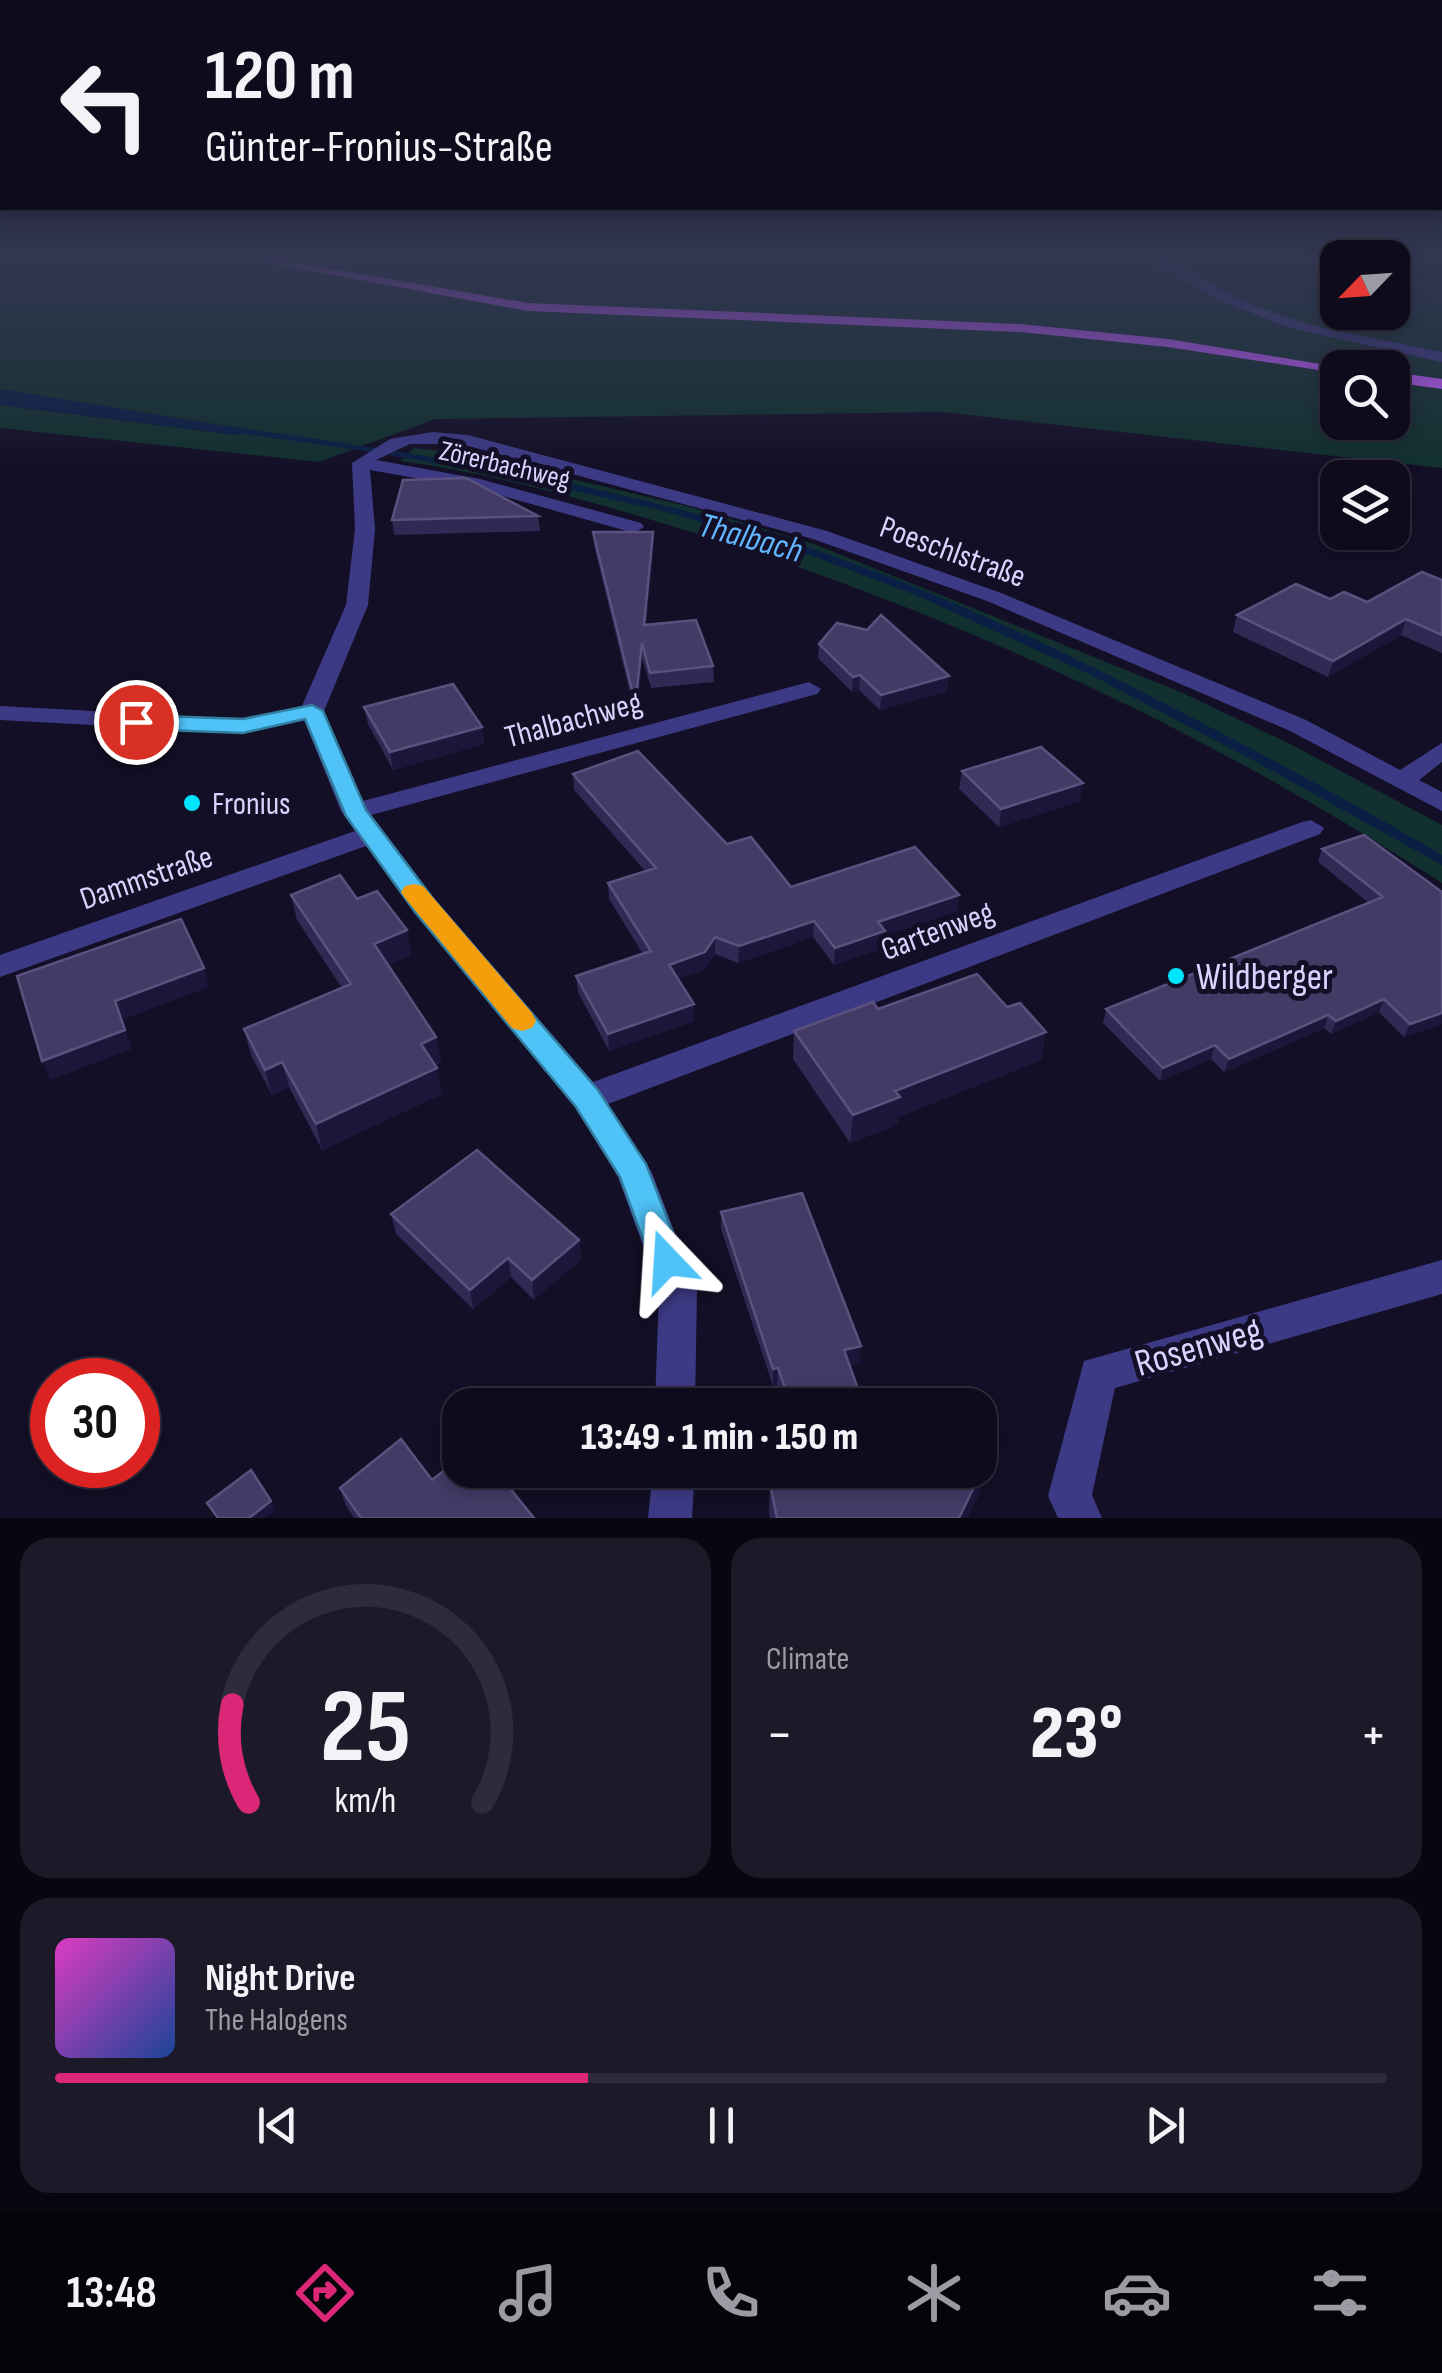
<!DOCTYPE html>
<meta charset="utf-8">
<style>
body{margin:0;font-family:"Sofia Sans Condensed",sans-serif;background:#1c1929;color:#f1f3f6;height:100vh;display:flex;flex-direction:column;font-size:38px;white-space:nowrap}
*{box-sizing:border-box;margin:0}
p{font-size:32px;color:#9b9ba3}
.icon{flex:none;width:55px;height:55px;fill:none;stroke:currentColor;stroke-width:2;stroke-linecap:round;stroke-linejoin:round}
.map{position:relative;height:1518px;overflow:hidden}
.details{display:flex;flex-direction:column;gap:20px;padding:20px;background:#08060f;flex:1}
.details>*{flex:none}
.banner{position:absolute;left:0px;top:0px;width:1442px;height:210px;box-shadow:0 5px 15px #0003,0 0 0 2px #2e2b3b;background:#0e0b1c;color:#f1f3f6;overflow:hidden}
.needle{width:65px;rotate:245deg}
.tools{position:absolute;left:1320px;top:240px;display:grid;gap:20px}
.tools a{display:grid;place-items:center;width:90px;height:90px;border-radius:20px;background:#0e0b1c;box-shadow:0 5px 15px #0003,0 0 0 2px #2e2b3b;font-size:50px}
.speed{position:absolute;left:30px;top:1358px;display:flex;gap:20px;font-size:50px;font-weight:700;text-align:center}
.speed>*{display:grid;place-content:center;width:130px;height:130px;border-radius:50%;background:#0e0b1c;box-shadow:0 5px 15px #0003,0 0 0 2px #2e2b3b;line-height:1}
.speed .limit{border:15px solid #d22;background:#fff;color:#111}
.pin{position:absolute;display:grid;place-items:center;width:85px;height:85px;color:#fff;margin:-42px;border:5px solid #fff;border-radius:50%;box-shadow:0 2px 10px #0007}
.me{position:absolute;width:110px;margin:-55px;rotate:340deg;stroke-linejoin:round;filter:drop-shadow(0 0 8px #0008)}
.turn{display:flex;align-items:center;gap:35px;height:210px;padding:0 40px;font-size:45px}
.turn .icon{width:130px;height:130px;stroke-width:2.5}
.turn b{display:block;font-size:70px;line-height:85px}
.big{font-size:75px;font-weight:800;line-height:1.1}
.details .card{flex:1;display:flex;flex-direction:column;justify-content:center;gap:15px;min-width:0;padding:0 35px;border-radius:30px;background:#1c1929}
.details .dial{align-items:center;gap:0}
.dial svg{height:260px;overflow:visible;fill:none;stroke:#2e2b3b;stroke-width:7;stroke-linecap:round;text-anchor:middle}
.dial text{fill:#f1f3f6;stroke:none}
.song{display:flex;align-items:center;gap:30px}
.cover{width:120px;height:120px;border-radius:15px;background:linear-gradient(135deg,hsl(310 70% 55%),hsl(220 70% 35%))}
.played{height:10px;border-radius:5px;background:linear-gradient(90deg,#db2777 40%,#2e2b3b 40%)}
.keys{display:flex;justify-content:space-around;direction:ltr}
.heat{display:flex;justify-content:space-between;align-items:center;font-size:55px;direction:ltr}
.details .tiles{flex:1;display:grid;gap:20px;grid-template-columns:1fr 1fr}
.card:last-child{grid-column:span 2}
.trip{position:absolute;left:442px;top:1388px;width:555px;height:100px;border-radius:30px;background:#0e0b1c;box-shadow:0 5px 15px #0003,0 0 0 2px #2e2b3b;font-weight:800;line-height:100px;text-align:center}
.tab-bar{display:flex;height:160px;justify-content:space-around;align-items:center;background:#06040b;color:#9b9ba3}
.tab-bar .icon{width:70px;height:70px}
.tab-bar .current{color:#db2777}
.tab-bar b{font-size:45px;color:#f1f3f6}
.map>svg:first-child{display:block}
.green{fill:#12302f;fill-rule:evenodd}
.water{fill:#0a1f44}
.lines{fill:none;stroke-linecap:round;stroke-linejoin:round}
.stream{fill:#0a1f44;fill-rule:evenodd}
.minor{fill:#3d3a85;fill-rule:evenodd}
.major{fill:#c25bff;fill-rule:evenodd}
.wall{fill:#312854}
.shaded-wall{fill:#1d163a}
.building{fill:#433a66;stroke:#5a527e;stroke-width:2.5}
.route{fill:#4fc3f7;stroke:#337fa1;stroke-width:2.5}
.slow{fill:#f59e0b}
.poi-dot{fill:#00e5ff;stroke:#130f26;stroke-width:4}
.labels{text-anchor:middle;stroke-width:10;stroke-linejoin:round;paint-order:stroke}
.far-street-label{font-size:28px;fill:#d9d4ff;stroke:#130f26}
.street-label{font-size:32px;fill:#d9d4ff;stroke:#130f26}
.poi-label{font-size:32px;fill:#d9d4ff;stroke:#130f26;text-anchor:start}
.water-label{font-size:35px;font-style:italic;fill:#62b6ff;stroke:#130f26}
.near-poi-label{font-size:38px;fill:#d9d4ff;stroke:#130f26;text-anchor:start}
.near-street-label{font-size:38px;fill:#d9d4ff;stroke:#130f26}
</style>
<div class="map">
<svg width="1442" height="1518" viewBox="0 0 1442 1518">
<rect width="100%" height="100%" fill="#130f26"/>
<path class="green" d="M 0,257 L 644,257 L 848,264 L 870,257 L 1258,257 L 1337,270 L 1338,312 L 1392,312 L 1393,277 L 1442,277 L 1442,468 L 943,412 L 435,419 L 319,462 L 0,428 L 0,405 L 237,435 L 244,429 L 0,389 ZM 1338,368 L 1392,368 L 1392,422 L 1338,422 Z
M 414,448 L 461,453 L 687,506 L 814,544 L 1183,693 L 1292,745 L 1442,825 L 1442,883 C 1208,732 953,612 688,531 C 593,502 498,474 400,461 Z"/>
<path class="water" d="M 0,389 L 245,429 L 237,435 L 0,405 Z"/>
<g class="lines">
<path class="stream" d="M 226,426 C 421,453 616,484 804,546 C 936,590 1062,650 1185,714 C 1266,756 1346,799 1425,845 L 1442,855 L 1442,865 L 1260,764 L 1091,675 L 918,596 L 799,551 L 659,510 L 518,478 L 372,452 L 223,431 L 223,427 Z"/>
<path class="minor" d="M 1146,257 C 1172,255 1200,278 1223,291 C 1290,327 1369,336 1442,352 L 1442,362 L 1287,327 L 1219,300 Z
M 433,432 L 468,435 L 827,531 L 1001,593 L 1306,720 L 1400,770 L 1442,743 L 1442,762 L 1419,780 L 1442,792 L 1442,811 L 1288,730 L 987,601 L 813,539 L 461,444 L 410,444 L 376,460 L 480,479 L 641,523 L 644,527 L 634,533 L 478,489 L 370,470 L 375,529 L 368,605 L 324,711 L 363,801 L 809,682 L 821,689 L 817,694 L 371,815 L 435,899 L 593,1082 L 1302,822 L 1311,820 L 1324,828 L 1320,834 L 608,1104 L 652,1173 L 697,1290 L 695,1405 L 655,1405 L 659,1290 L 618,1177 L 575,1107 L 415,913 L 366,846 L 0,977 L 0,955 L 355,831 L 341,811 L 304,720 L 243,733 L 0,720 L 0,706 L 243,719 L 302,706 L 346,605 L 355,529 L 352,463 L 390,439 Z
M 1442,1260 L 1442,1294 L 1115,1388 L 1092,1495 L 1102,1518 L 1058,1518 L 1048,1496 L 1084,1361 Z
M 653,1470 L 695,1470 L 692,1518 L 648,1518 Z"/>
<path class="major" d="M 237,257 L 262,257 L 528,303 L 1020,324 L 1168,339 L 1345,368 L 1338,368 L 1338,373 L 1168,347 L 1020,332 L 528,311 Z
M 1392,372 L 1442,379 L 1442,389 L 1392,382 Z"/>
</g>
<path class="wall" d="M 538,516 L 540,531 L 394,535 L 392,520 Z
M 593,532 L 653,532 L 654,546 L 646,625 L 713,666 L 714,682 L 651,688 L 642,658 L 638,705 L 633,705 L 594,546 Z
M 1442,580 L 1442,653 L 1401,635 L 1328,677 L 1233,632 L 1237,615 L 1330,599 L 1367,602 Z
M 819,644 L 947,691 L 880,710 L 859,690 L 852,692 L 818,658 Z
M 364,707 L 482,727 L 484,744 L 393,770 L 368,724 Z
M 962,771 L 1080,801 L 999,827 L 959,789 Z
M 573,774 L 727,844 L 791,887 L 957,911 L 884,936 L 883,948 L 834,965 L 813,937 L 738,963 L 715,954 L 705,969 L 678,979 L 694,1021 L 609,1051 L 578,992 L 576,976 L 643,954 L 609,899 L 608,883 L 645,871 L 574,790 Z
M 1364,835 L 1442,1024 L 1404,1037 L 1379,1012 L 1331,1034 L 1324,1028 L 1224,1072 L 1211,1059 L 1160,1081 L 1103,1023 L 1106,1009 L 1369,903 L 1318,862 L 1322,849 Z
M 291,895 L 357,899 L 407,930 L 411,955 L 388,965 L 436,1037 L 441,1062 L 435,1065 L 442,1094 L 322,1150 L 289,1087 L 272,1095 L 251,1055 L 244,1029 L 342,988 L 297,920 Z
M 1007,1007 L 1046,1032 L 1041,1060 L 898,1117 L 897,1125 L 850,1143 L 793,1059 L 794,1031 L 878,1009 Z
M 721,1212 L 860,1363 L 849,1366 L 863,1405 L 784,1405 L 777,1385 L 773,1386 L 721,1229 Z
M 391,1214 L 579,1240 L 581,1259 L 534,1300 L 511,1277 L 473,1309 L 396,1234 Z
M 984,1466 L 979,1494 L 967,1518 L 770,1518 L 769,1511 L 770,1484 Z
M 432,1480 L 534,1518 L 354,1518 L 346,1506 L 340,1488 Z"/>
<path class="shaded-wall" d="M 653,532 L 654,546 L 644,640 L 644,625 Z
M 1406,619 L 1401,635 L 1328,677 L 1333,661 Z
M 642,643 L 642,658 L 638,705 L 637,689 Z
M 860,675 L 859,690 L 852,692 L 853,677 Z
M 949,676 L 947,691 L 880,710 L 881,695 Z
M 482,727 L 484,744 L 393,770 L 390,752 Z
M 1083,783 L 1080,801 L 999,827 L 1001,809 Z
M 959,895 L 957,911 L 884,936 L 883,948 L 834,965 L 835,948 L 878,922 Z
M 814,921 L 813,937 L 738,963 L 739,946 Z
M 407,930 L 411,955 L 379,969 L 374,944 Z
M 715,937 L 715,954 L 705,969 L 670,982 L 669,965 Z
M 204,968 L 209,987 L 122,1020 L 132,1049 L 50,1080 L 42,1061 L 115,1001 Z
M 1384,999 L 1379,1012 L 1331,1034 L 1336,1021 Z
M 694,1004 L 694,1021 L 609,1051 L 608,1034 Z
M 1442,1013 L 1442,1024 L 1404,1037 L 1410,1024 Z
M 1328,1015 L 1324,1028 L 1224,1072 L 1229,1059 Z
M 1046,1032 L 1041,1060 L 898,1117 L 897,1125 L 850,1143 L 853,1115 L 895,1091 Z
M 436,1037 L 441,1062 L 426,1069 L 421,1044 Z
M 1215,1045 L 1211,1059 L 1160,1081 L 1163,1068 Z
M 282,1062 L 289,1087 L 272,1095 L 265,1070 Z
M 437,1068 L 442,1094 L 322,1150 L 316,1124 Z
M 579,1240 L 581,1259 L 534,1300 L 532,1280 Z
M 508,1258 L 511,1277 L 473,1309 L 470,1290 Z
M 861,1346 L 860,1363 L 842,1367 L 844,1350 Z
M 778,1368 L 777,1385 L 773,1386 L 773,1369 Z
M 984,1466 L 979,1494 L 967,1518 L 959,1518 Z
M 271,1501 L 275,1510 L 265,1518 L 249,1518 Z"/>
<path class="building" d="M 466,478 L 538,516 L 392,520 L 403,480 Z
M 593,532 L 653,532 L 644,625 L 696,620 L 713,666 L 650,673 L 642,643 L 637,689 L 632,690 Z
M 1422,572 L 1442,580 L 1442,635 L 1406,619 L 1333,661 L 1237,615 L 1296,584 L 1330,599 L 1344,592 L 1367,602 Z
M 881,615 L 949,676 L 881,695 L 860,675 L 853,677 L 819,644 L 837,623 L 867,630 Z
M 453,684 L 482,727 L 390,752 L 364,707 Z
M 1041,747 L 1083,783 L 1001,809 L 962,771 Z
M 638,751 L 727,844 L 751,837 L 791,887 L 915,847 L 959,895 L 878,922 L 885,931 L 835,948 L 814,921 L 739,946 L 715,937 L 705,952 L 669,965 L 694,1004 L 608,1034 L 576,976 L 651,951 L 608,883 L 656,868 L 573,774 Z
M 1364,835 L 1442,892 L 1442,1013 L 1410,1024 L 1384,999 L 1336,1021 L 1328,1015 L 1229,1059 L 1215,1045 L 1163,1068 L 1106,1009 L 1383,897 L 1322,849 Z
M 340,875 L 357,899 L 377,891 L 407,930 L 374,944 L 436,1037 L 421,1044 L 437,1068 L 316,1124 L 282,1062 L 265,1070 L 244,1029 L 351,984 L 291,895 Z
M 181,919 L 204,968 L 115,1001 L 125,1030 L 42,1061 L 17,976 Z
M 977,974 L 1007,1007 L 1020,1003 L 1046,1032 L 895,1091 L 900,1097 L 853,1115 L 794,1031 L 873,1002 L 878,1009 Z
M 477,1150 L 579,1240 L 532,1280 L 508,1258 L 470,1290 L 391,1214 Z
M 802,1193 L 861,1346 L 844,1350 L 863,1403 L 856,1405 L 791,1405 L 778,1368 L 773,1369 L 721,1212 Z
M 401,1439 L 432,1480 L 460,1458 L 460,1470 L 495,1470 L 534,1518 L 361,1518 L 340,1488 Z
M 980,1464 L 984,1466 L 959,1518 L 777,1518 L 770,1484 L 836,1470 L 980,1470 Z
M 251,1470 L 271,1501 L 249,1518 L 218,1518 L 207,1503 Z"/>
<linearGradient id="sky" x2="0" y2="1"><stop stop-color="#0a0815"/><stop offset="0.55" stop-color="#333752"/><stop offset="1" stop-color="#333752" stop-opacity="0"/></linearGradient>
<rect width="1442" height="469" fill="url(#sky)"/>
<path class="route" d="M 312,705 L 323,711 L 366,810 L 434,900 L 598,1090 L 646,1164 L 684,1261 L 679,1272 L 667,1276 L 655,1272 L 620,1177 L 576,1107 L 415,912 L 346,816 L 305,719 L 243,733 L 136,729 L 125,722 L 136,715 L 243,719 Z"/>
<path class="slow" d="M 414,884 L 423,886 L 532,1013 L 536,1021 L 532,1028 L 522,1031 L 512,1028 L 405,898 L 401,892 L 405,886 Z"/>
<g class="poi-dot">
<circle cx="192" cy="803" r="10"/>
<circle cx="1176" cy="976" r="10"/>
</g>
<g class="labels">
<g class="far-street-label">
<text transform="translate(505 464) rotate(13)" y="10">Zörerbachweg</text>
</g>
<g class="street-label">
<text transform="translate(953 551) rotate(20)" y="11">Poeschlstraße</text>
<text transform="translate(573 719) rotate(-15)" y="11">Thalbachweg</text>
<text transform="translate(146 877) rotate(-19)" y="11">Dammstraße</text>
<text transform="translate(937 930) rotate(-20)" y="11">Gartenweg</text>
</g>
<g class="poi-label">
<text x="212" y="814">Fronius</text>
</g>
<g class="water-label">
<text transform="translate(751 537) rotate(15)" y="12">Thalbach</text>
</g>
<g class="near-poi-label">
<text x="1196" y="989">Wildberger</text>
</g>
<g class="near-street-label">
<text transform="translate(1198 1346) rotate(-16)" y="13">Rosenweg</text>
</g>
</g>
</svg>
<div class="tools">
<a><svg class="needle" viewBox="-14 -14 28 28"><path d="M0-13l5 13h-10z" fill="#e53935"/><path d="M0 13l5-13h-10z" fill="#9b9ba3"/></svg></a>
<a><svg class="icon" aria-label="search" viewBox="0 0 24 24"><circle cx="10" cy="10" r="6"/><path d="M15 15l6 6"/></svg></a>
<a><svg class="icon" aria-label="layers" viewBox="0 0 24 24"><path d="M12 4l9 5-9 5-9-5zM3 14l9 5 9-5"/></svg></a>
</div>
<div class="speed"><div class="limit">30</div></div>
<div class="pin" style="left:136px;top:722px;background:#d93025"><svg class="icon" aria-label="arrive" viewBox="0 0 24 24"><path d="M6 21V4h12l-3 4 3 4H6"/></svg></div>
<svg class="me" style="left:667px;top:1261px" viewBox="-20 -20 40 40"><path d="M0-17L14 15 0 8-14 15z" fill="#4fc3f7" stroke="#fff" stroke-width="4"/></svg>
<div class="trip">13:49 · 1 min · 150 m</div>
<div class="banner">
<div class="turn"><svg class="icon" aria-label="left" viewBox="0 0 24 24"><path d="M17 20v-9H6M10 6l-5 5 5 5"/></svg><div><b>120 m</b>Günter-Fronius-Straße</div></div>
</div>
</div>
<section class="details">
<div class="tiles">
<div class="card dial"><svg viewBox="0 0 100 80">
<path d="M14 69A42 42 0 1 1 86 69"/>
<path d="M14 69A42 42 0 0 1 9 39" stroke="#db2777"/>
<text x="50" y="56" font-size="32" font-weight="700">25</text>
<text x="50" y="72" font-size="11">km/h</text>
</svg></div>
<div class="card"><p>Climate</p>
<div class="heat"><a>−</a><b class="big">23°</b><a>+</a></div>
</div>
<div class="card">
<div class="song"><i class="cover"></i><div><b>Night Drive</b><p>The Halogens</p></div></div>
<div class="played"></div>
<div class="keys"><svg class="icon" aria-label="previous" viewBox="0 0 24 24"><path d="M18 5L8 12l10 7zM5 5v14"/></svg><svg class="icon" aria-label="pause" viewBox="0 0 24 24"><path d="M8 5v14M16 5v14"/></svg><svg class="icon" aria-label="next" viewBox="0 0 24 24"><path d="M6 5l10 7-10 7zM19 5v14"/></svg></div>
</div>
</div>
</section>
<nav class="tab-bar">
<b>13:48</b>
<svg class="icon current" aria-label="directions" viewBox="0 0 24 24"><path d="M12 3l9 9-9 9-9-9zM9 14v-3h6M13 9l2 2-2 2"/></svg>
<svg class="icon" aria-label="music" viewBox="0 0 24 24"><path d="M9 18V5l10-2v13"/><circle cx="6" cy="18" r="3"/><circle cx="16" cy="16" r="3"/></svg>
<svg class="icon" aria-label="phone" viewBox="0 0 24 24"><path d="M5 4h4l2 5-3 2q2 4 5 5l2-3 5 2v4C11 20 4 13 5 4z"/></svg>
<svg class="icon" aria-label="climate" viewBox="0 0 24 24"><path d="M12 3v18M4 7l16 10M4 17L20 7"/></svg>
<svg class="icon" aria-label="car" viewBox="0 0 24 24"><path d="M5 17H2v-5l4-1 3-4h7l3 4 3 1v5h-3M9 17h6M6 11h13"/><circle cx="7" cy="17" r="2"/><circle cx="17" cy="17" r="2"/></svg>
<svg class="icon" aria-label="filters" viewBox="0 0 24 24"><path d="M4 7h16M4 17h16"/><circle cx="9" cy="7" r="2"/><circle cx="15" cy="17" r="2"/></svg>
</nav>
